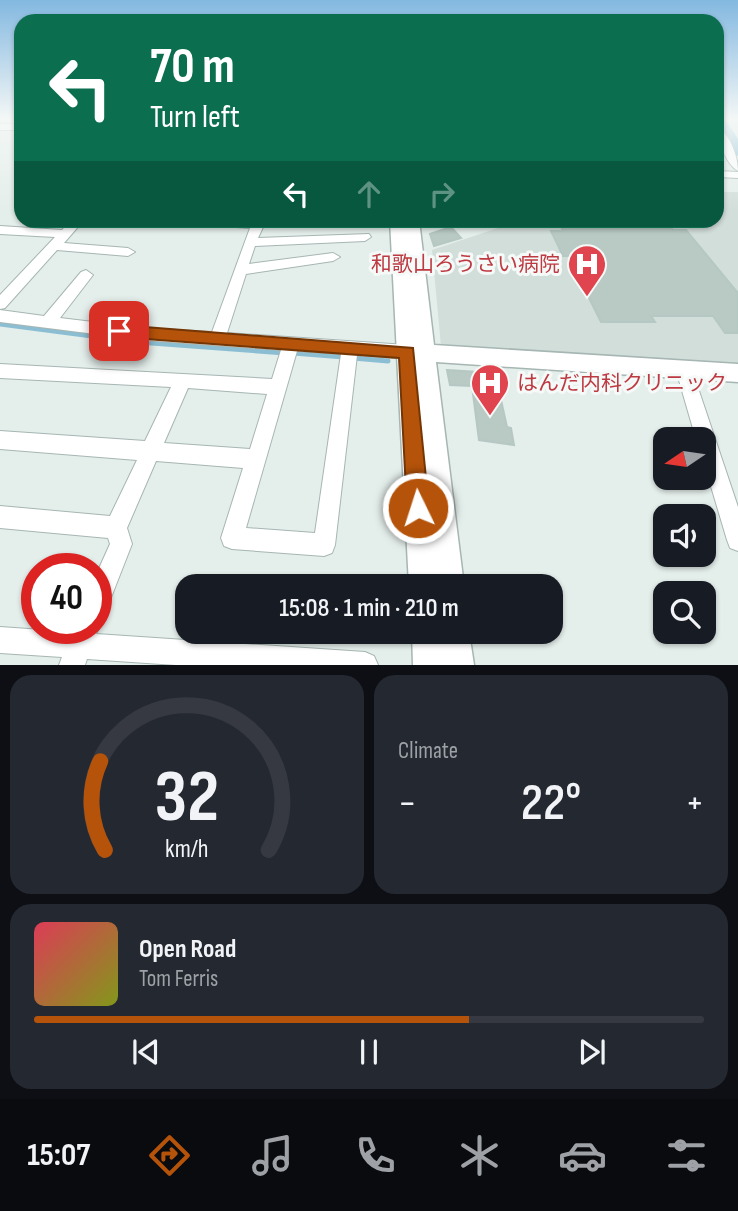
<!DOCTYPE html>
<meta charset="utf-8">
<style>
body{margin:0;font-family:"Sofia Sans Condensed","Noto Sans JP",sans-serif;background:#242831;color:#f1f3f6;height:100vh;display:flex;flex-direction:column;font-size:26px;white-space:nowrap}
*{box-sizing:border-box;margin:0}
p{font-size:23px;color:#9ea1a6}
.icon{flex:none;width:38px;height:38px;fill:none;stroke:currentColor;stroke-width:2;stroke-linecap:round;stroke-linejoin:round}
.map{position:relative;height:665px;overflow:hidden}
.details{display:flex;flex-direction:column;gap:10px;padding:10px;background:#0d0f14;flex:1}
.details>*{flex:none}
.top-card{position:absolute;left:14px;top:14px;width:710px;height:214px;border-radius:21px;box-shadow:0 2px 5px #0004;background:#0b6e4f;color:#fff;overflow:hidden}
.needle{width:46px;rotate:257deg}
.fabs{position:absolute;left:653px;top:427px;display:grid;gap:14px}
.fabs a{display:grid;place-items:center;width:63px;height:63px;border-radius:14px;background:#171b24;box-shadow:0 2px 5px #0004;font-size:35px}
.speed{position:absolute;left:21px;top:553px;display:flex;gap:14px;font-size:35px;font-weight:700;text-align:center}
.speed>*{display:grid;place-content:center;width:91px;height:91px;border-radius:50%;background:#171b24;box-shadow:0 2px 5px #0004;line-height:1}
.speed .limit{border:10px solid #d22;background:#fff;color:#111}
.pin{position:absolute;display:grid;place-items:center;width:60px;height:60px;color:#fff;margin:-30px;border-radius:14px;box-shadow:0 4px 10px #0006}
.me{position:absolute;width:77px;margin:-38px;rotate:356deg;stroke-linejoin:round;filter:drop-shadow(0 0 5px #0008)}
.turn{display:flex;align-items:center;gap:24px;height:147px;padding:0 21px;font-size:32px}
.turn .icon{width:91px;height:91px;stroke-width:2.5}
.turn b{display:block;font-size:49px;line-height:60px}
.lanes{display:flex;align-items:center;height:66px;padding:0 21px;background:#0003;justify-content:center;gap:35px;direction:ltr}
.lanes .off{opacity:.35}
.big{font-size:52px;font-weight:600;line-height:1.1}
.details .widget{flex:1;display:flex;flex-direction:column;justify-content:center;gap:10px;min-width:0;padding:0 24px;border-radius:21px;background:#242831}
.details .dial{align-items:center;gap:0}
.dial svg{height:182px;overflow:visible;fill:none;stroke:#363941;stroke-width:7;stroke-linecap:round;text-anchor:middle}
.dial text{fill:#f1f3f6;stroke:none}
.song{display:flex;align-items:center;gap:21px}
.cover{width:84px;height:84px;border-radius:10px;background:linear-gradient(135deg,hsl(350 70% 55%),hsl(70 70% 35%))}
.played{height:7px;border-radius:4px;background:linear-gradient(90deg,#b45309 65%,#363941 65%)}
.keys{display:flex;justify-content:space-around;direction:ltr}
.heat{display:flex;justify-content:space-between;align-items:center;font-size:38px;direction:ltr}
.details .tiles{flex:1;display:grid;gap:10px;grid-template-columns:1fr 1fr}
.widget:last-child{grid-column:span 2}
.trip{position:absolute;left:175px;top:574px;width:388px;height:70px;border-radius:21px;background:#171b24;box-shadow:0 2px 5px #0004;font-weight:600;line-height:70px;text-align:center}
.tab-bar{display:flex;height:112px;justify-content:space-around;align-items:center;background:#090b0e;color:#9ea1a6}
.tab-bar .icon{width:49px;height:49px}
.tab-bar .current{color:#b45309}
.tab-bar b{font-size:32px;color:#f1f3f6}
.map>svg:first-child{display:block}
.built{fill:#d2deda}
.lines{fill:none;stroke-linecap:round;stroke-linejoin:round}
.stream{stroke:#8cbed3;stroke-width:5}
.river{fill:#8cbed3;fill-rule:evenodd}
.building{fill:#b9c9c4;stroke:#b6c8c3;stroke-width:2}
.minor-casing{stroke:#a6b6b3;stroke-width:2}
.tertiary-casing{stroke:#a6b6b3;stroke-width:3}
.minor{fill:#fff;fill-rule:evenodd}
.tertiary{fill:#fff;fill-rule:evenodd}
.route{fill:#b45309;stroke:#753606;stroke-width:2}
.labels{text-anchor:middle;stroke-width:6;stroke-linejoin:round;paint-order:stroke}
.health-label{font-size:21px;fill:#be3a42;stroke:#f5faf8;text-anchor:end}
</style>
<div class="map">
<svg width="738" height="665" viewBox="0 0 738 665">
<rect width="100%" height="100%" fill="#e4eeeb"/>
<path class="built" d="M 718,192 L 738,192 L 738,364 L 441,346 L 432,250 L 504,226 L 503,221 L 718,220 Z"/>
<g class="lines">
<path class="stream" d="M 0,324 L 138,342 L 285,353
M 293,353 L 344,357
M 353,358 L 388,361"/>
<path class="river" d="M 718,118 L 725,118 L 738,139 L 738,156 L 733,154 L 718,129 Z"/>
</g>
<path class="building" d="M 558,220 L 665,220 L 673,230 L 686,230 L 738,293 L 738,333 L 725,333 L 713,316 L 651,316 L 655,322 L 601,322 L 579,278 L 587,278 L 576,256 L 563,256 L 551,231 L 563,231 Z
M 451,227 L 461,238 L 434,246 L 430,234 Z
M 447,370 L 495,373 L 507,427 L 511,428 L 514,445 L 479,440 L 472,386 L 450,385 Z"/>
<g class="lines">
<defs>
<path id="minor" d="M 0,124 L 21,124 L 21,130 L 0,130 Z
M 718,127 C 730,135 738,156 738,171 C 726,164 717,140 718,127 Z
M 718,171 L 738,172 L 738,178 L 718,177 Z
M 71,220 L 84,220 L 64,243 L 128,248 L 135,252 L 128,256 L 57,250 L 5,308 L 0,309 L 0,295 L 55,237 L 0,234 L 0,226 L 62,230 Z
M 185,220 L 258,221 L 264,225 L 258,238 L 369,234 L 371,237 L 365,241 L 255,246 L 249,264 L 333,253 L 340,257 L 333,261 L 246,274 L 227,333 L 407,345 L 413,347 L 415,352 L 413,357 L 407,359 L 357,355 L 335,545 L 332,553 L 324,556 L 232,549 L 224,546 L 221,538 L 243,468 L 156,461 L 127,528 L 132,544 L 105,613 L 96,616 L 96,575 L 110,544 L 108,538 L 0,528 L 0,506 L 110,516 L 137,460 L 0,449 L 0,431 L 145,441 L 171,387 L 0,378 L 0,364 L 272,379 L 281,350 L 143,340 L 0,322 L 0,310 L 44,316 L 81,272 L 86,270 L 93,275 L 60,318 L 143,328 L 212,332 L 250,228 L 191,224 ZM 297,351 L 341,354 L 315,533 L 246,528 ZM 188,388 L 267,394 L 250,449 L 164,443 Z
M 684,363 L 690,365 L 692,370 L 738,507 L 738,551 L 730,548 L 727,540 L 704,463 L 704,439 L 696,439 L 676,370 L 678,365 Z
M 96,622 L 99,628 L 96,634 L 365,652 L 374,656 L 378,665 L 176,665 L 87,659 L 85,665 L 59,665 L 62,657 L 0,653 L 0,627 L 72,632 L 73,628 L 96,628 Z"/>
<path id="tertiary" d="M 390,220 L 419,220 L 434,345 L 738,364 L 738,382 L 436,362 L 464,586 L 409,586 Z
M 412,632 L 469,632 L 474,665 L 413,665 Z"/>
</defs>
<use href="#minor" class="minor-casing"/>
<use href="#tertiary" class="tertiary-casing"/>
<use href="#minor" class="minor"/>
<use href="#tertiary" class="tertiary"/>
</g>
<linearGradient id="sky" x2="0" y2="1"><stop stop-color="#83b8e0"/><stop offset="0.56" stop-color="#f3f7f6"/><stop offset="1" stop-color="#f3f7f6" stop-opacity="0"/></linearGradient>
<rect width="738" height="211" fill="url(#sky)"/>
<path class="route" d="M 119,325 L 413,348 L 429,508 L 426,516 L 418,519 L 410,516 L 407,508 L 399,358 L 119,337 L 111,331 Z"/>
<defs>
<symbol id="hospital-pin" viewBox="-11 -11 22 30"><path d="M0 17L-7.5 6A9.5 9.5 0 1 1 7.5 6Z" fill="#e0444e" stroke="#f5faf8"/><path d="M-5-5h3v3.5h4V-5h3V5h-3V1.5h-4V5h-3Z" fill="#fff"/></symbol>
</defs>
<g fill-rule="evenodd">
<use href="#hospital-pin" x="565" y="242" width="44" height="60"/>
<use href="#hospital-pin" x="468" y="361" width="44" height="60"/>
</g>
<g class="labels">
<g class="health-label">
<text x="560" y="271">和歌山ろうさい病院</text>
<text x="517" y="390" text-anchor="start">はんだ内科クリニック</text>
</g>
</g>
</svg>
<div class="fabs">
<a><svg class="needle" viewBox="-14 -14 28 28"><path d="M0-13l5 13h-10z" fill="#e53935"/><path d="M0 13l5-13h-10z" fill="#9ea1a6"/></svg></a>
<a><svg class="icon" aria-label="sound" viewBox="0 0 24 24"><path d="M4 9h4l5-4v14l-5-4H4zM17 9q2 3 0 6"/></svg></a>
<a><svg class="icon" aria-label="search" viewBox="0 0 24 24"><circle cx="10" cy="10" r="6"/><path d="M15 15l6 6"/></svg></a>
</div>
<div class="speed"><div class="limit">40</div></div>
<div class="pin" style="left:119px;top:331px;background:#d93025"><svg class="icon" aria-label="arrive" viewBox="0 0 24 24"><path d="M6 21V4h12l-3 4 3 4H6"/></svg></div>
<svg class="me" style="left:418px;top:508px" viewBox="-20 -20 40 40"><circle r="17" fill="#b45309" stroke="#fff" stroke-width="3"/><path d="M0-11L8 9 0 5-8 9z" fill="#fff"/></svg>
<div class="trip">15:08 · 1 min · 210 m</div>
<div class="top-card">
<div class="turn"><svg class="icon" aria-label="left" viewBox="0 0 24 24"><path d="M17 20v-9H6M10 6l-5 5 5 5"/></svg><div><b>70 m</b>Turn left</div></div>
<div class="lanes"><svg class="icon" aria-label="left" viewBox="0 0 24 24"><path d="M17 20v-9H6M10 6l-5 5 5 5"/></svg><svg class="icon off" aria-label="ahead" viewBox="0 0 24 24"><path d="M12 20V5M6 11l6-6 6 6"/></svg><svg class="icon off" aria-label="right" viewBox="0 0 24 24"><path d="M7 20v-9h11M14 6l5 5-5 5"/></svg></div>
</div>
</div>
<section class="details">
<div class="tiles">
<div class="widget dial"><svg viewBox="0 0 100 80">
<path d="M14 69A42 42 0 1 1 86 69"/>
<path d="M14 69A42 42 0 0 1 12 30" stroke="#b45309"/>
<text x="50" y="56" font-size="32" font-weight="700">32</text>
<text x="50" y="72" font-size="11">km/h</text>
</svg></div>
<div class="widget"><p>Climate</p>
<div class="heat"><a>−</a><b class="big">22°</b><a>+</a></div>
</div>
<div class="widget">
<div class="song"><i class="cover"></i><div><b>Open Road</b><p>Tom Ferris</p></div></div>
<div class="played"></div>
<div class="keys"><svg class="icon" aria-label="previous" viewBox="0 0 24 24"><path d="M18 5L8 12l10 7zM5 5v14"/></svg><svg class="icon" aria-label="pause" viewBox="0 0 24 24"><path d="M8 5v14M16 5v14"/></svg><svg class="icon" aria-label="next" viewBox="0 0 24 24"><path d="M6 5l10 7-10 7zM19 5v14"/></svg></div>
</div>
</div>
</section>
<nav class="tab-bar">
<b>15:07</b>
<svg class="icon current" aria-label="directions" viewBox="0 0 24 24"><path d="M12 3l9 9-9 9-9-9zM9 14v-3h6M13 9l2 2-2 2"/></svg>
<svg class="icon" aria-label="music" viewBox="0 0 24 24"><path d="M9 18V5l10-2v13"/><circle cx="6" cy="18" r="3"/><circle cx="16" cy="16" r="3"/></svg>
<svg class="icon" aria-label="phone" viewBox="0 0 24 24"><path d="M5 4h4l2 5-3 2q2 4 5 5l2-3 5 2v4C11 20 4 13 5 4z"/></svg>
<svg class="icon" aria-label="climate" viewBox="0 0 24 24"><path d="M12 3v18M4 7l16 10M4 17L20 7"/></svg>
<svg class="icon" aria-label="car" viewBox="0 0 24 24"><path d="M5 17H2v-5l4-1 3-4h7l3 4 3 1v5h-3M9 17h6M6 11h13"/><circle cx="7" cy="17" r="2"/><circle cx="17" cy="17" r="2"/></svg>
<svg class="icon" aria-label="filters" viewBox="0 0 24 24"><path d="M4 7h16M4 17h16"/><circle cx="9" cy="7" r="2"/><circle cx="15" cy="17" r="2"/></svg>
</nav>
